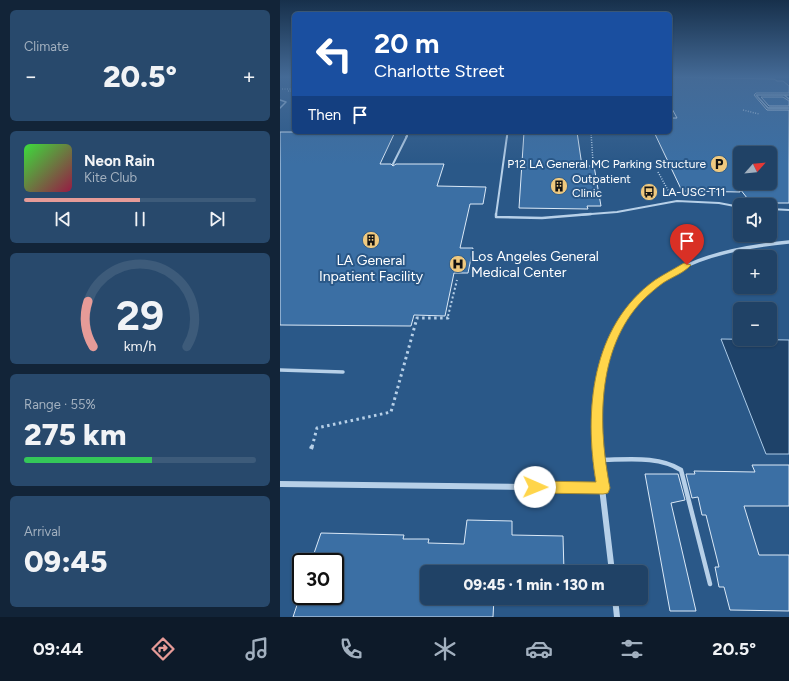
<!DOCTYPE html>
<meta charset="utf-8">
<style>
body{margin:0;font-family:Figtree,sans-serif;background:#28496c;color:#f1f3f6;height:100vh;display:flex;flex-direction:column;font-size:15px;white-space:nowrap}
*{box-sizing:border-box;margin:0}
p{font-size:13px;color:#a2b0bf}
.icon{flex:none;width:22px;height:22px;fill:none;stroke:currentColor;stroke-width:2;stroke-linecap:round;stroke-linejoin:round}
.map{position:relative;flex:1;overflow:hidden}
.panel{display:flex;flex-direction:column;gap:10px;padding:10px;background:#122438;width:280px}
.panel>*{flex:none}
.top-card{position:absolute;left:12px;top:12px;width:380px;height:122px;border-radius:6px;box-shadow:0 1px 3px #0004,0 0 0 1px #3d5b7a;background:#1a4fa0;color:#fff;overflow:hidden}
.needle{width:26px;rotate:63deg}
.tools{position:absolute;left:453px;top:146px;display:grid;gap:8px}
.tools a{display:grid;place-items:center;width:44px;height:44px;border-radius:6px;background:#204266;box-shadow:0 1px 3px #0004,0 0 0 1px #3d5b7a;font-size:20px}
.speed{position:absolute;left:12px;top:553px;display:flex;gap:8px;font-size:20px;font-weight:700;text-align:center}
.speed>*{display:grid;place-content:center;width:52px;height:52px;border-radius:50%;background:#204266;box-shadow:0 1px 3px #0004,0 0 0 1px #3d5b7a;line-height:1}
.speed .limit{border:2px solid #111;border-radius:6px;background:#fff;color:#111}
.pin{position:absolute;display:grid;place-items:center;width:34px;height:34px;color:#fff;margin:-41px -17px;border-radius:50% 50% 50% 0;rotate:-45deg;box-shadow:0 0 4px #0007}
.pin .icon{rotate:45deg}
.me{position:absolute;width:44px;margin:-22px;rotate:91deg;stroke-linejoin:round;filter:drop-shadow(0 0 3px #0008)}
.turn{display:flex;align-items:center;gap:14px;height:84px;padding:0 16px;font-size:18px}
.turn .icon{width:52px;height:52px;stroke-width:2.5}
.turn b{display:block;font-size:28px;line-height:34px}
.then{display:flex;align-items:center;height:38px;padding:0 16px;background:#0003;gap:8px;font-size:15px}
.big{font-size:30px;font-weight:800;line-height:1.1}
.panel .card{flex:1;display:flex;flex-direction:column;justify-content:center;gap:6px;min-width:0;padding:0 14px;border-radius:6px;background:#28496c}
.panel .dial{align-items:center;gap:0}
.dial svg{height:104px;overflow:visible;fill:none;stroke:#3d5b7a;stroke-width:7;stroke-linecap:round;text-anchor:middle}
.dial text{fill:#f1f3f6;stroke:none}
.song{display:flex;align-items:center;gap:12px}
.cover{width:48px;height:48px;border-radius:6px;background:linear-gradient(135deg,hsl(120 70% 55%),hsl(340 70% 35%))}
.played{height:4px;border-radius:2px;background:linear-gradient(90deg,#e69b98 50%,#3d5b7a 50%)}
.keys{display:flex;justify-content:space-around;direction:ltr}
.heat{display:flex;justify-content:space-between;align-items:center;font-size:22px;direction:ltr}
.charge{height:6px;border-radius:3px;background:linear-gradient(90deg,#34c759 55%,#3d5b7a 0)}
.trip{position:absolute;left:140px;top:565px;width:228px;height:40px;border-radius:6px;background:#204266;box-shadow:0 1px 3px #0004,0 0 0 1px #3d5b7a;font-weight:800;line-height:40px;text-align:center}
.tabs{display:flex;height:64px;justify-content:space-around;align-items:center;background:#0d1a29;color:#a2b0bf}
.tabs .icon{width:28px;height:28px}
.tabs .current{color:#e69b98}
.tabs b{font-size:18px;color:#f1f3f6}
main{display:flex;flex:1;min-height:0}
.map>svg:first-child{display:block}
.water{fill:#1e4269;stroke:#accbe8}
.building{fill:#3b6fa4;stroke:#dbe9f7;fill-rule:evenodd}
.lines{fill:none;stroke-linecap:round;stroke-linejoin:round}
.path-far3{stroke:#b7d0e8;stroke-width:1.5;stroke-dasharray:1 1.5;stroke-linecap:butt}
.path-far2{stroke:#b7d0e8;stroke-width:2;stroke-dasharray:2 2.5;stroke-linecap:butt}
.path-far1{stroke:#b7d0e8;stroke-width:3;stroke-dasharray:2.5 3.5;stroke-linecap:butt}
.path{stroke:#b7d0e8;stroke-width:4;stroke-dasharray:3 4.5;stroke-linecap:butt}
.lane-far4{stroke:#b7d0e8;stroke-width:1.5}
.lane-far3{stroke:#b7d0e8;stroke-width:2}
.lane-far2{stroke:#b7d0e8;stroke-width:2.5}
.lane-far1{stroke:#b7d0e8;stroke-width:3.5}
.lane{stroke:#b7d0e8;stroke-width:4.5}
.street-far2{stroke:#b7d0e8;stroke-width:3.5}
.street-far1{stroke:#b7d0e8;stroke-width:4.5}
.street{stroke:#b7d0e8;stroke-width:6}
.route{fill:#ffd54a;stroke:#a68a30}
.labels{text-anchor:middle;stroke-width:4;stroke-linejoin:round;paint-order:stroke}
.far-poi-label{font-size:12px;fill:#fff;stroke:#2a5888;text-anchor:start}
.poi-label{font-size:14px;fill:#fff;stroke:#2a5888;text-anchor:start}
</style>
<main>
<section class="panel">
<div class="card"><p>Climate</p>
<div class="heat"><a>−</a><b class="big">20.5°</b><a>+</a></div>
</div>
<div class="card">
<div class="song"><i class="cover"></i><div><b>Neon Rain</b><p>Kite Club</p></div></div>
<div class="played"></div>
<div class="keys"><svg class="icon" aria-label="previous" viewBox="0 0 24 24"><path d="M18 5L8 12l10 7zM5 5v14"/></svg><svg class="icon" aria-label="pause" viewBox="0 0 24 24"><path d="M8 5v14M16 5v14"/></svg><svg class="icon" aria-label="next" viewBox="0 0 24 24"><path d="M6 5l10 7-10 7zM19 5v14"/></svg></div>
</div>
<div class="card dial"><svg viewBox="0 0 100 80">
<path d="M14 69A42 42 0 1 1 86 69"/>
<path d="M14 69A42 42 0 0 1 10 34" stroke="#e69b98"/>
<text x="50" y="56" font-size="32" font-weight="700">29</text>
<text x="50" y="72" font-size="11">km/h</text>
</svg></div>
<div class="card"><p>Range · 55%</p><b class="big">275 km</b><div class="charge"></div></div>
<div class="card"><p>Arrival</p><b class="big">09:45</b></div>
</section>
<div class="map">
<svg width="509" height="617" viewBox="0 0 509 617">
<rect width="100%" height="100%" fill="#2a5888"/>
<path class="water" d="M 441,339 L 509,340 L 509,454 L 486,454 Z"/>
<path class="building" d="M 390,77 L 494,79 L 497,81 L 503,81 L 509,86 L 509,93 L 476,93 L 474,95 L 487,110 L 509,110 L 509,203 L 471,203 L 460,189 L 460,192 L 402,191 L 374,132 L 390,132 L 390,118 L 397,118 L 390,105 ZM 460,153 L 490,153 L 490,183 L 460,183 Z
M 481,97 L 503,97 L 509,101 L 509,106 L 489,106 Z
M 0,132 L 115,132 L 100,164 L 111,164 L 113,166 L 116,164 L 164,164 L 157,186 L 206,187 L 203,204 L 190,204 L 180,248 L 193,248 L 188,273 L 174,273 L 165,316 L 134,315 L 131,326 L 0,325 Z
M 244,132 L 297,132 L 302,166 L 314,166 L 321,206 L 307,206 L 308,209 L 239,208 Z
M 472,465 L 509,465 L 509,506 L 464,506 L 479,555 L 509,555 L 509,611 L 450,610 L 444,587 L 439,587 L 435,567 L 439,567 L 426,515 L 422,515 L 418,497 L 412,498 L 406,474 L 415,474 L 414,471 L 475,472 Z
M 365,474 L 398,474 L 405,500 L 391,503 L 416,611 L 390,611 Z
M 187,520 L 232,521 L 232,535 L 283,536 L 284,572 L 147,572 L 147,598 L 214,598 L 213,617 L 13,617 L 20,596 L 55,596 L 55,562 L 31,562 L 41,533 L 124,535 L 123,539 L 149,539 L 148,543 L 184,544 Z"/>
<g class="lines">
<path class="path-far3" d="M 2,89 L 14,89
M 8,91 L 14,91
M 463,110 L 479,114
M 311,132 L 313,162 L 311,166
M 378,172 L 389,192
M 470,203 L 483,203"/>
<path class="path-far2" d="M 168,316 L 177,280"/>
<path class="path-far1" d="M 32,447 L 37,428 L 111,412 L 137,318 L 168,318 L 169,315"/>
<path class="path" d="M 31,449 L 32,446"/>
<path class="lane-far4" d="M 504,95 L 509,99
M 509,95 L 476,95 L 488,108 L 509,108
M 0,100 L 6,102 L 0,108
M 126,137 L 129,132
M 227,137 L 228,132"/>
<path class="lane-far3" d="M 113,164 L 127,136
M 490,209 L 509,210
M 216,215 L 227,136
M 298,215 L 337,212 L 397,201 L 439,203 L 460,207"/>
<path class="lane-far2" d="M 216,214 L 216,217 L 262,218 L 311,214"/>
<path class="lane-far1" d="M 0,370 L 63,372"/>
<path class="lane" d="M 318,460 C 345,460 378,455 401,470 L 430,584"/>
<path class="street-far2" d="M 347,316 C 382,261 449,248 509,242"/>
<path class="street-far1" d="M 317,447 C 315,400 321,355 347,315"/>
<path class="street" d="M 317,446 L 332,572
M 0,484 L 323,488
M 335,598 L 337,617"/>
</g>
<linearGradient id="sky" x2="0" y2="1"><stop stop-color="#17304b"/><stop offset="0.47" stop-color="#446a96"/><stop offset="1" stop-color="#446a96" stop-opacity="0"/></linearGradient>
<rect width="509" height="164" fill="url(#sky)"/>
<path class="route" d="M 404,263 L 411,265 C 404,273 392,277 383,283 C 376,288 368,295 362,301 C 316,350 318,426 330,488 L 328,493 L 323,494 L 255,493 L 250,492 L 249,487 L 250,483 L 255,481 L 316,482 C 304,411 311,326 375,280 C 384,274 394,269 404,263 Z"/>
<defs>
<symbol id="parking-disc" viewBox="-11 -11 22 22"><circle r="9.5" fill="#efc97f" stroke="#2a5888"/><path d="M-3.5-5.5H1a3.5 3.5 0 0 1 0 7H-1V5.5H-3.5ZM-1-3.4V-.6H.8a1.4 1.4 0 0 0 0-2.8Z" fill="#111"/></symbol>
<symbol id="building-disc" viewBox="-11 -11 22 22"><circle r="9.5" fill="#efc97f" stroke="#2a5888"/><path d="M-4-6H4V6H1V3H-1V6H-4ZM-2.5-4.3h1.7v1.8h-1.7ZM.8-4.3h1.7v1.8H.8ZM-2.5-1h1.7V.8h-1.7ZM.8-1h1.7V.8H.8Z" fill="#111"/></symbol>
<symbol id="bus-disc" viewBox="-11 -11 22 22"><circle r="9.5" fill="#efc97f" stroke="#2a5888"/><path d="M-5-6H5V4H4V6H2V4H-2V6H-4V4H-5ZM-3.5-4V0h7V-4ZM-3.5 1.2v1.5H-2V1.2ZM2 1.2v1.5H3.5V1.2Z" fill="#111"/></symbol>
<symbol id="hospital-disc" viewBox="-11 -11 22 22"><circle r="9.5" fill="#efc97f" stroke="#2a5888"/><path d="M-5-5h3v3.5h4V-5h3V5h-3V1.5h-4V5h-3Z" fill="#111"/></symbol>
</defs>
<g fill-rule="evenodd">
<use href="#parking-disc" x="429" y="154" width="20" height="20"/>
<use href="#building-disc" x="269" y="176" width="20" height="20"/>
<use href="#bus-disc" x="359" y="182" width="20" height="20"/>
<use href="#building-disc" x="81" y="230" width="20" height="20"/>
<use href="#hospital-disc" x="168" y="254" width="20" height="20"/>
</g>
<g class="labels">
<g class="far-poi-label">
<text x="426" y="168" text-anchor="end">P12 LA General MC Parking Structure</text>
<text x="292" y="183">Outpatient<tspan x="292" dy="14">Clinic</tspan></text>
<text x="382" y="196">LA-USC T11</text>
</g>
<g class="poi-label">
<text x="191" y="261">Los Angeles General<tspan x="191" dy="16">Medical Center</tspan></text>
<text x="91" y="265" text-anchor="middle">LA General<tspan x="91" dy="16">Inpatient Facility</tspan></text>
</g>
</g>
</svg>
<div class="tools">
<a><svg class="needle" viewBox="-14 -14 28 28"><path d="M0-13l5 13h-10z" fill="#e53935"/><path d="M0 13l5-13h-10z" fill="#a2b0bf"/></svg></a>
<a><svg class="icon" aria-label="sound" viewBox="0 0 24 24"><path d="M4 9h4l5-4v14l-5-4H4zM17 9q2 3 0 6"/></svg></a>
<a>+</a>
<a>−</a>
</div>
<div class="speed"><div class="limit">30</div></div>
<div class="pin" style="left:407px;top:265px;background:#d93025"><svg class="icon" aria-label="arrive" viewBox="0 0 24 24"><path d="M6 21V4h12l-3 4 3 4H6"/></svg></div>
<svg class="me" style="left:255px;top:487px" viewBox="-20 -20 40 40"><circle r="19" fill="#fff"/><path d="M0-13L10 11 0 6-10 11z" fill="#ffd54a"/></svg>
<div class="trip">09:45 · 1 min · 130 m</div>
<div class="top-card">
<div class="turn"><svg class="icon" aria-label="left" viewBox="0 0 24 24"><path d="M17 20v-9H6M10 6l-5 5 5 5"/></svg><div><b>20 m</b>Charlotte Street</div></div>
<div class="then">Then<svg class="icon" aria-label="arrive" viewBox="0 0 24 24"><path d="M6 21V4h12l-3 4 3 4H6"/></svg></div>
</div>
</div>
</main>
<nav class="tabs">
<b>09:44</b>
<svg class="icon current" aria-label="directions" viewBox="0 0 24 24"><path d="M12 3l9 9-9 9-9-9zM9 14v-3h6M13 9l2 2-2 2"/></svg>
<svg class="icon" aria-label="music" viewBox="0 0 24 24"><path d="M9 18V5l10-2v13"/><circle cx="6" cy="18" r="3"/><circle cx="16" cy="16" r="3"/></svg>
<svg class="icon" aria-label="phone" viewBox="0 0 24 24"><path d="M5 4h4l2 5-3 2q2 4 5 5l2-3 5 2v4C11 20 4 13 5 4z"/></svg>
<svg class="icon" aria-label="climate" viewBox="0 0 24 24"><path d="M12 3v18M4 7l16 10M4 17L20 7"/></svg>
<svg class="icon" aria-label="car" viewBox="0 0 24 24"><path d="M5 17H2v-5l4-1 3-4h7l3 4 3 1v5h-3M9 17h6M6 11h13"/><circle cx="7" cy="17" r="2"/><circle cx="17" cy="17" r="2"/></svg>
<svg class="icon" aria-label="filters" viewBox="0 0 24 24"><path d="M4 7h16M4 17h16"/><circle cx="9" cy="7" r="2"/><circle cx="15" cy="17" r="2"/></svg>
<b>20.5°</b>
</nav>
